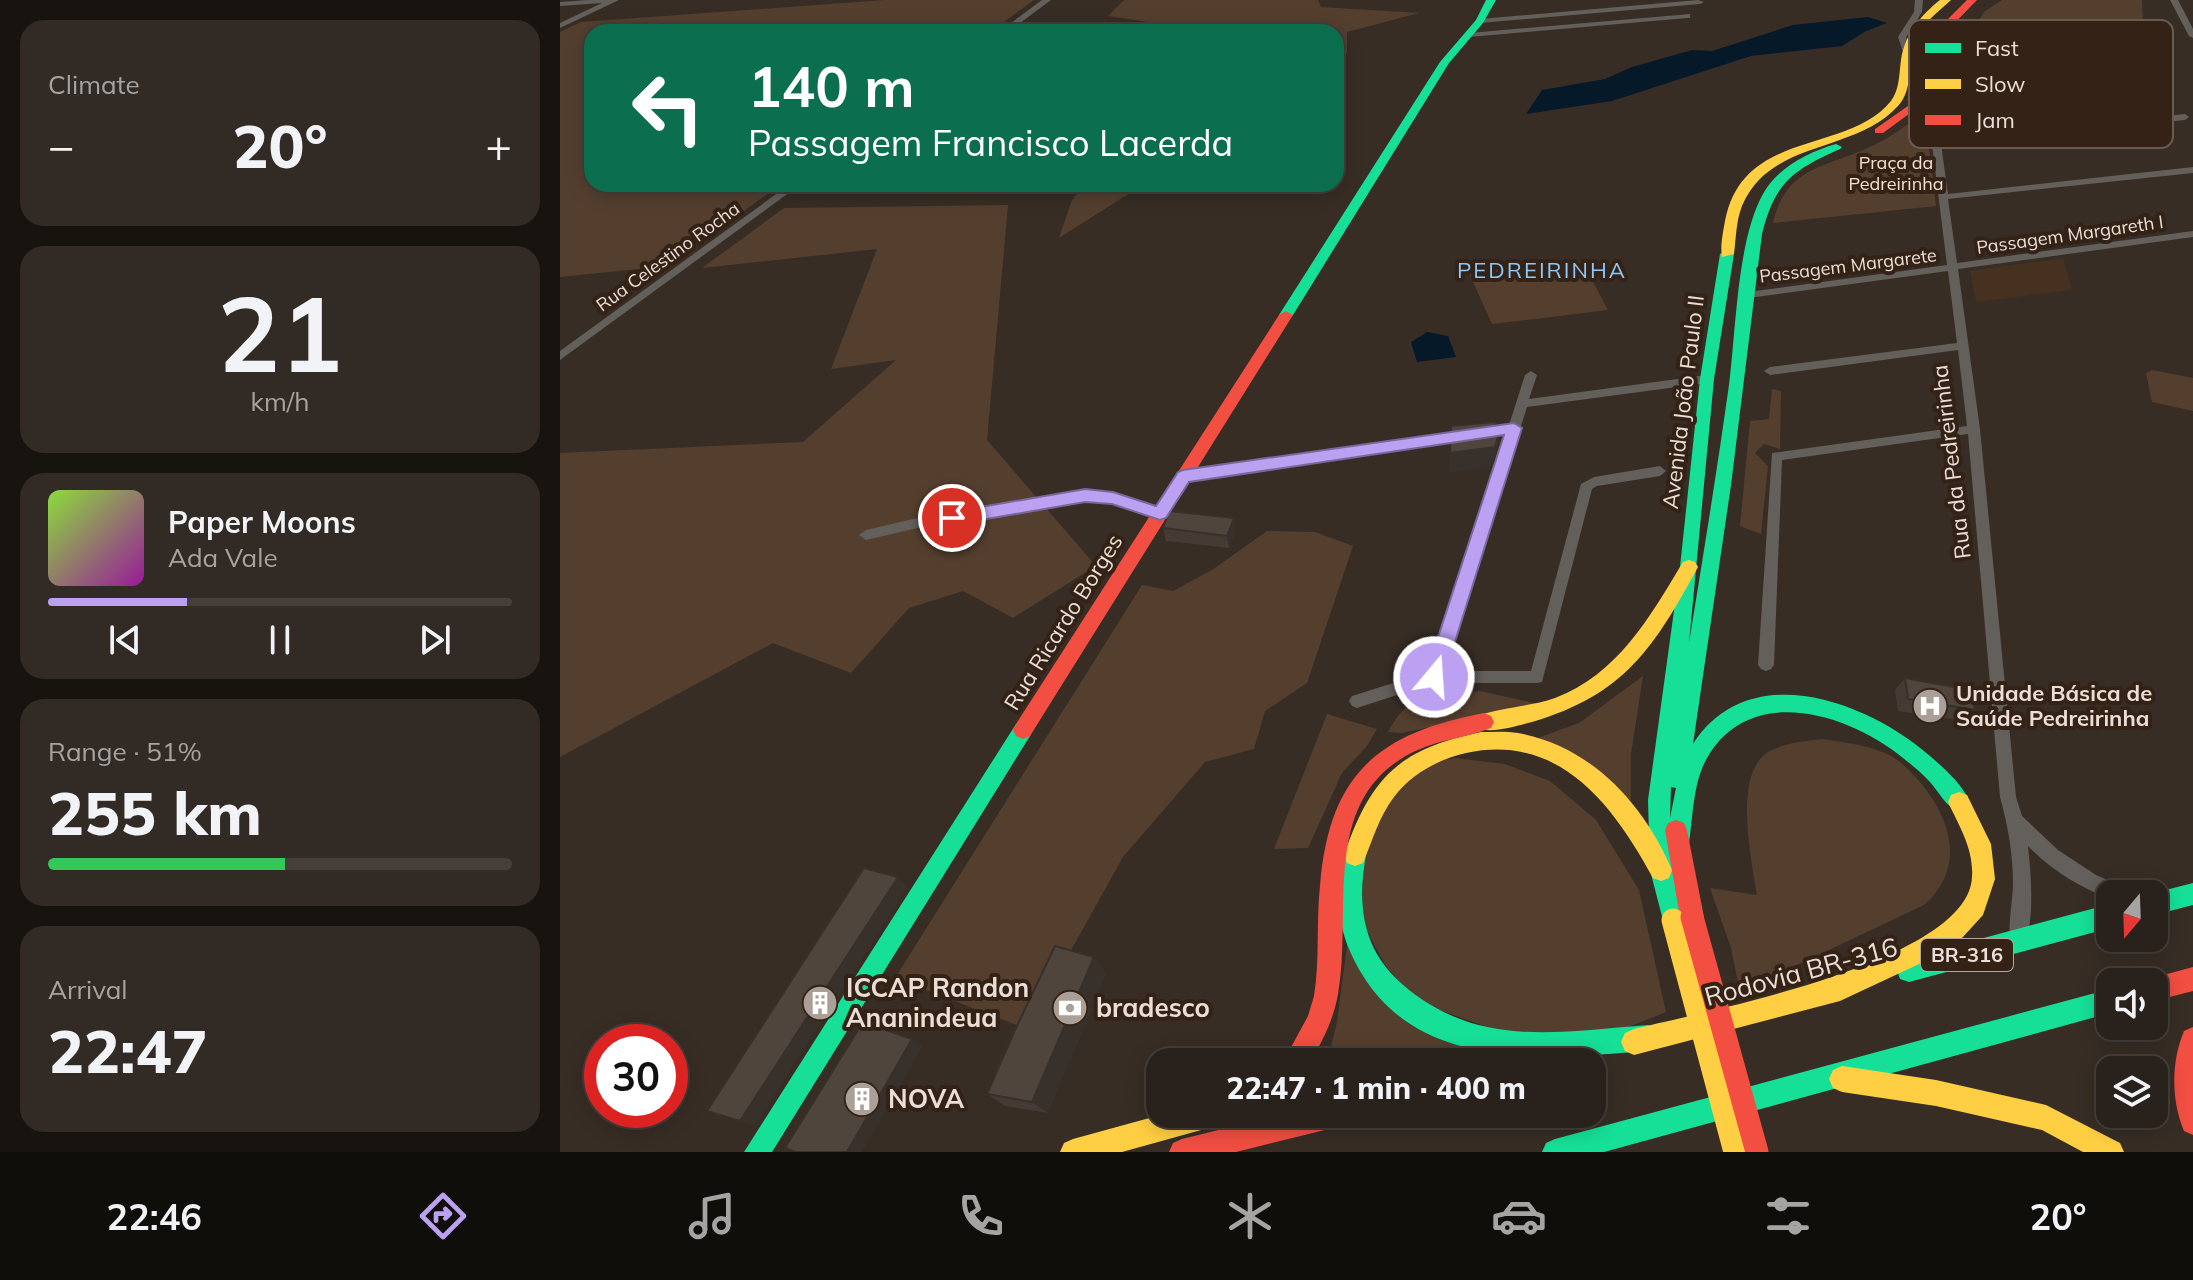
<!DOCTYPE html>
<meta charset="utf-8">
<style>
body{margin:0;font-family:Mulish,sans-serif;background:#312a25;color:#f1f3f6;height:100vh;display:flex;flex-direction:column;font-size:30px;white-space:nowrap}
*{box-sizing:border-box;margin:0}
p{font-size:26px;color:#a5a4a3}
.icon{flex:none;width:44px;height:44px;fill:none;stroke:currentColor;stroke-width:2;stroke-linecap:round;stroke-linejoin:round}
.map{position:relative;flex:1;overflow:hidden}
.details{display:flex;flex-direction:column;gap:20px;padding:20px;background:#17130f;width:560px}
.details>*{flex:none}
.top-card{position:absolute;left:24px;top:24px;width:760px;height:168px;border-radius:24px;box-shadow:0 4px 20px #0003,0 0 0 2px #453f3b;background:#0b6e4f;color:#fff;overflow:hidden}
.needle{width:52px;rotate:199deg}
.tools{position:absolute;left:1536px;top:880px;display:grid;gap:16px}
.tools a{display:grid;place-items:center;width:72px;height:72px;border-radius:16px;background:#29221c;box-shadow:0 4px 20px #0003,0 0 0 2px #453f3b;font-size:40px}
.speed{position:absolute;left:24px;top:1024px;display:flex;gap:16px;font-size:40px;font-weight:700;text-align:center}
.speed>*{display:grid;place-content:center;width:104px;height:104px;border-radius:50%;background:#29221c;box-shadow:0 4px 20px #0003,0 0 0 2px #453f3b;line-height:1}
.speed .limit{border:12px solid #d22;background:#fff;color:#111}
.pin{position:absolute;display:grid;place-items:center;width:68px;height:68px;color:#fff;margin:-34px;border:4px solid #fff;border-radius:50%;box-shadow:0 2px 8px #0007}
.me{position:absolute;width:88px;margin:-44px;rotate:18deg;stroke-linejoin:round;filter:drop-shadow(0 0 6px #0008)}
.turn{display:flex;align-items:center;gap:28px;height:168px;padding:0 32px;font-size:36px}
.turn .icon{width:104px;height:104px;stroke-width:2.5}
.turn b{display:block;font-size:56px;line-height:68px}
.big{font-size:60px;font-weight:800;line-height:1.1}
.details .card{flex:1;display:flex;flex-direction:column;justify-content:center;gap:12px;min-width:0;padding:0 28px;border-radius:24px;background:#312a25}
.details .dial{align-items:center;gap:0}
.dial b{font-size:104px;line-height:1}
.song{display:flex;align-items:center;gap:24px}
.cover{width:96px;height:96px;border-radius:12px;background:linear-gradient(135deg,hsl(90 70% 55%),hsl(300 70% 35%))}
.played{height:8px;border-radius:4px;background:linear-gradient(90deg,#bca0f2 30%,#453f3b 30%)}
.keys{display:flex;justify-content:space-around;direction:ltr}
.heat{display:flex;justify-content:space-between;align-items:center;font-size:44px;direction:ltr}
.charge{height:12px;border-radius:6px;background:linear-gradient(90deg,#34c759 51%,#453f3b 0)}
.trip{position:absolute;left:586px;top:1048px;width:460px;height:80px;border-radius:24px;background:#29221c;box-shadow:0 4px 20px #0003,0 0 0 2px #453f3b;font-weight:800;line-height:80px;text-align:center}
.dock{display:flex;height:128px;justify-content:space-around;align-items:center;background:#100e0b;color:#a5a4a3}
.dock .icon{width:56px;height:56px}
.dock .active{color:#bca0f2}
.dock b{font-size:36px;color:#f1f3f6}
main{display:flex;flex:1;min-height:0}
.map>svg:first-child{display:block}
.built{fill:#463020}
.green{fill:#543f2f}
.water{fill:#061929}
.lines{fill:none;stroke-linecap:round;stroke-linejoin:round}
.street{fill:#635f5b;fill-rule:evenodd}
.fast{fill:#16e098;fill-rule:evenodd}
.slow{fill:#ffcf43;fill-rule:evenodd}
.jam{fill:#f24e42;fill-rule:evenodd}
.slow-bridge{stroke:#ffcf43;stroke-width:23}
.jam-bridge{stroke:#f24e42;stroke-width:23}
.wall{fill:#453b34}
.shaded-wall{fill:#38302b}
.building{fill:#50453d;stroke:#38302b;stroke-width:2}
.route{fill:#bca0f2;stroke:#7a689d;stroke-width:2}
.labels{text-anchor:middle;stroke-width:8;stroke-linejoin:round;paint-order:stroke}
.far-park-label{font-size:18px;fill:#f7dfcd;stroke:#332215}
.far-street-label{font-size:18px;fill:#eaded6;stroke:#332215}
.shield{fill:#332215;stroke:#b3a69c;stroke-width:2}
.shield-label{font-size:20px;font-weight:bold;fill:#eaded6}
.far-quarter-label{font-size:22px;letter-spacing:2px;fill:#8ac8fe;stroke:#332215}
.street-label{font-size:22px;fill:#eaded6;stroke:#332215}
.poi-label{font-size:22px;font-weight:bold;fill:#eaded6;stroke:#332215;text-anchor:start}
.near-street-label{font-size:26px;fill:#eaded6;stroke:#332215}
.near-poi-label{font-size:26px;font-weight:bold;fill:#eaded6;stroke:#332215;text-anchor:start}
.key{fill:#332215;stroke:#6a5a4f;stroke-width:2}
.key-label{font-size:22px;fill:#eaded6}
</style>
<main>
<section class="details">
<div class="card"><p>Climate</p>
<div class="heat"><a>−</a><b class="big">20°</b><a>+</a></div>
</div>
<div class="card dial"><b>21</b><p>km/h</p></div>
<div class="card">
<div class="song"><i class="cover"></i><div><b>Paper Moons</b><p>Ada Vale</p></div></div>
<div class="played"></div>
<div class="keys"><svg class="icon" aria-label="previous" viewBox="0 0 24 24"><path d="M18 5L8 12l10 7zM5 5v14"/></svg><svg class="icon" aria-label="pause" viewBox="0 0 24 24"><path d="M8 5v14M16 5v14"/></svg><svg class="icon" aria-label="next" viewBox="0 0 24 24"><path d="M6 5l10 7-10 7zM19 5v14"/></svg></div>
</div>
<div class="card"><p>Range · 51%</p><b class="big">255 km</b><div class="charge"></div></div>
<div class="card"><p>Arrival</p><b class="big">22:47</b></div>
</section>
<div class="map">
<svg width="1633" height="1152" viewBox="0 0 1633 1152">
<rect width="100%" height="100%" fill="#372d25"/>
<path class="built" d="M 1503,258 L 1512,290 L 1416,302 L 1410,271 Z"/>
<path class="green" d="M 325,0 L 474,0 L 430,32 L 32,32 L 32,184 L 221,184 L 108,266 L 0,277 L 0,32 L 21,22 Z
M 564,0 L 758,0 L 761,7 L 859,13 L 787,32 L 787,53 L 776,55 L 776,32 L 614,32 L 588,22 L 548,16 Z
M 1442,0 L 1582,0 L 1583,22 L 1595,49 L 1495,58 L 1490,42 L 1401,49 L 1424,12 Z
M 1358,116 L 1365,116 L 1376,206 L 1213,223 C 1226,166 1265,168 1310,147 C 1328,139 1343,128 1358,116 Z
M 526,184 L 584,184 L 499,238 L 512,200 Z
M 448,205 L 427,440 L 536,566 L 453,618 L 403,591 L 349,608 L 291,673 L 213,643 L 0,757 L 0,453 L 243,442 L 336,360 L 271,369 L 317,249 L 142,268 L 224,208 Z
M 1022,261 L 1048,310 L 932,324 L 909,273 Z
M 1592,370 L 1633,378 L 1633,411 L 1592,402 L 1586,373 Z
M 1212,389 L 1221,391 L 1220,449 L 1204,444 L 1195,453 L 1208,466 L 1201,534 L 1180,526 L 1190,421 L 1209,419 Z
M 707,531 L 755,532 L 793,546 L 747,683 L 705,711 L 694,749 L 645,762 L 563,857 L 467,1029 L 335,978 L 582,585 L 613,591 L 652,570 Z
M 1083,676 L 1071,754 L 1071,800 L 975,739 L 1019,723 Z
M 920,691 L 979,704 L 842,733 L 828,732 C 853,687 873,696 920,691 Z
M 767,714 L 817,729 L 807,746 L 782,773 L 748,848 L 714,849 Z
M 1263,739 C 1286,743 1321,746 1340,762 C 1384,800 1414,861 1364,905 L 1180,992 L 1171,948 L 1150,888 L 1197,895 C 1192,861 1172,775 1208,752 C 1223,743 1246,741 1263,739 Z
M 895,758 L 945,764 L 990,781 L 1036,820 L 1079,890 L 1106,1012 L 1061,1030 L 947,1034 L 854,1001 L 824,963 L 802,921 L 804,853 L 847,767 Z
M 788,938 L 905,1049 L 915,1059 L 767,1062 L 777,1022 Z"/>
<path class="water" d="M 1308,17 L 1327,23 L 1306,31 L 1282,46 L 1191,56 L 1052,101 L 966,114 L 982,90 L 1045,79 L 1072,67 L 1132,50 L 1152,51 L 1233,25 Z
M 867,332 L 888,336 L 896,357 L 857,362 L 851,342 Z"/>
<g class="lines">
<path class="street" d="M 28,0 L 59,0 L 0,28 L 0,23 L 42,3 L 0,6 L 0,2 Z
M 482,0 L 491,0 L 448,32 L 439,32 Z
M 1138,0 L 1144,2 L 1140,4 L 920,23 L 916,21 L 920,19 Z
M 1355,0 L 1363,0 L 1362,12 L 1346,37 L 1351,52 L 1347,54 L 1343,52 L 1338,37 L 1354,12 Z
M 1610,0 L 1618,0 L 1633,29 L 1633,38 L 1629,36 Z
M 1130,14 L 1130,18 L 1127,18 L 909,37 L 905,35 L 909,33 Z
M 1608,69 L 1611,69 L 1611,73 L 1366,96 L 1362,94 L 1366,92 Z
M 1360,98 L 1366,98 L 1376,112 L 1380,139 L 1625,114 L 1629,117 L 1625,120 L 1381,144 L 1388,194 L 1633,167 L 1633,173 L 1388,199 L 1397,263 L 1633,231 L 1633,237 L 1398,269 L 1420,429 L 1456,797 L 1462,816 L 1498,850 L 1536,875 L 1566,888 L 1569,894 L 1550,894 L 1550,899 C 1519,887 1491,870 1468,846 C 1471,874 1475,920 1464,946 L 1458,949 L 1452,946 C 1446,932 1453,901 1453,884 C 1453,854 1448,826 1440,797 L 1408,434 L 1222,460 L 1214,665 L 1211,669 L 1206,671 L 1201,669 L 1198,665 L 1212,453 L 1407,426 L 1398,350 L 1210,375 L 1204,371 L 1210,367 L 1397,343 L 1388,271 L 1188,298 L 1183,295 L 1188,292 L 1387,265 L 1372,144 L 1370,142 L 1371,140 L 1368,112 L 1359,100 Z
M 230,184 L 241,184 L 0,360 L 0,351 Z
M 971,371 L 977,375 L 969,399 L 1147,375 L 1153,379 L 1147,383 L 967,407 L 884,671 L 971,671 L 1021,484 L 1034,477 L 1100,466 L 1106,471 L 1100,476 L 1037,486 L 1032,489 L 982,682 L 977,683 L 874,683 L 797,708 L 792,706 L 789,701 L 792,696 L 868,672 L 946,433 L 623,481 L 617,476 L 623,471 L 949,425 L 965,375 Z
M 525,491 L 553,493 L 605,511 L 607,514 L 600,519 L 552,503 L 525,501 L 444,517 L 366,526 L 306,540 L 299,535 L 306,530 L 366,516 L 444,507 Z"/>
<path class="fast" d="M 926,0 L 936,0 L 923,23 L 889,63 L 733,315 L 726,319 L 721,318 L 719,315 L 880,62 L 916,20 Z
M 1276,144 L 1282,147 L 1280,149 C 1233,170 1215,182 1202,234 L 1171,485 L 1133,744 C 1189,657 1307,701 1370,756 C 1385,769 1402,784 1410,802 L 1407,809 L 1399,812 C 1386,807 1379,792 1370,782 C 1362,773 1352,765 1343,758 C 1288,713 1188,682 1146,760 C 1133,784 1133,816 1129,843 L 1126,850 L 1118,854 L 1112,851 C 1112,872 1128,911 1121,928 L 1113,932 L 1105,928 L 1090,870 L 1088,800 L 1120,567 L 1140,379 L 1160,254 L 1167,250 L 1174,254 L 1154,379 L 1129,643 C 1143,557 1157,471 1169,385 C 1176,331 1177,240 1203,194 C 1217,168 1248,152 1276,144 ZM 1111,787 L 1116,788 L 1110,818 Z
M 463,721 L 470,724 L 473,730 L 470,736 L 212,1152 L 184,1152 L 456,724 Z
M 795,844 L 803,847 L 806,855 C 797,905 802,949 842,984 C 917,1049 997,1032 1088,1025 L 1097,1029 L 1101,1038 L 1097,1047 L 1088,1051 C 978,1059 842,1074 789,949 C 776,918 774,878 787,847 Z
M 1633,883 L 1633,905 L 1594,915 L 1594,894 L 1590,894 Z
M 1550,904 L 1550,928 L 1349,982 L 1340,979 L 1337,970 L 1340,961 L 1349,958 Z
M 1550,989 L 1550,1013 L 1044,1152 L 982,1152 L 986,1143 L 995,1139 Z"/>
<path class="slow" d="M 1380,0 L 1391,0 C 1377,13 1362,23 1355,42 C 1347,63 1354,89 1338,106 C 1294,154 1210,139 1182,206 C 1176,221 1176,238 1174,254 L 1162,257 C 1160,247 1163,232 1165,221 C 1183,128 1287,155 1331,101 C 1340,89 1339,73 1341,60 C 1345,34 1361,15 1380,0 Z
M 1129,560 L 1135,562 L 1138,567 C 1094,648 1064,695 972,722 C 956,726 932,734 917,728 L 914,722 L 917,716 C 942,707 969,707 995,698 C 1057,675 1090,617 1123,562 Z
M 921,732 C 933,732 946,731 958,733 C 1031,746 1084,804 1112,870 L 1109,878 L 1101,881 L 1093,878 C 1053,805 1000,733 906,753 C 879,759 851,774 834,797 C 819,817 813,839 803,863 L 795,866 L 787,863 L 784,855 C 811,777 839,749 921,732 Z
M 1399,792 L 1407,795 L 1431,844 L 1435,879 L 1423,915 L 1402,938 L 1374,957 L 1280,1001 L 1074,1055 L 1065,1051 L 1061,1042 L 1065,1033 L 1074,1029 C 1142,1012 1409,962 1412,877 C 1414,849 1399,826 1388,802 L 1391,795 Z
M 1282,1066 L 1376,1080 L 1486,1105 L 1560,1143 L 1564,1152 L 1523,1152 L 1482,1130 L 1376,1106 L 1282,1092 L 1273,1088 L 1269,1079 L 1273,1070 Z
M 604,1114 L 665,1114 L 661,1123 L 652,1127 L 562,1152 L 500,1152 L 504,1143 L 513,1139 Z"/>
<path class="jam" d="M 1407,0 L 1417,0 L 1382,36 L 1368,100 L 1323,133 L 1315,133 L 1315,129 L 1358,99 L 1372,35 Z
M 726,311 L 733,315 L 470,736 L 463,739 L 456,736 L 453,730 L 456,724 L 719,315 Z
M 924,713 L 931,716 L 934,722 L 931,728 C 900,740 875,739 844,757 C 760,807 793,915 778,994 C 774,1018 763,1041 750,1062 L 723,1062 L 748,1016 L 754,996 C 760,959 756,923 760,886 C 769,774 818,733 924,713 Z
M 1116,820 L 1124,823 L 1127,830 L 1144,917 L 1140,925 L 1132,929 L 1124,925 L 1120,917 L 1105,830 L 1108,823 Z
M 1633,967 L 1633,991 L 1594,1001 L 1594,982 L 1585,980 Z
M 1633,1027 L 1633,1135 L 1624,1131 C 1611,1100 1611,1062 1624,1031 Z
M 723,1114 L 790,1114 L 786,1123 L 777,1127 L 676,1152 L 609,1152 L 613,1143 L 622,1139 Z"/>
<path class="slow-bridge" d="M 1113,920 L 1175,1152"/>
<path class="jam-bridge" d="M 1132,917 L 1197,1152"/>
</g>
<path class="wall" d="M 603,528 L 676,531 L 669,548 L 606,541 Z
M 1345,678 L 1415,710 L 1404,721 L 1338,711 L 1335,690 Z
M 534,957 L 546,974 L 488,1113 L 445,1106 L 427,1094 Z"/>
<path class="shaded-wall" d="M 939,433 L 936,453 L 932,466 L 888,473 L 890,453 Z
M 674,518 L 676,531 L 669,548 L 667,536 Z
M 338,877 L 348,887 L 195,1126 L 180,1121 Z
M 534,957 L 546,974 L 488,1113 L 472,1102 Z
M 352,1039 L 363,1046 L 302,1152 L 287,1152 Z"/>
<path class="building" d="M 935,422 L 939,433 L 935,447 L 890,453 L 891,426 Z
M 609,511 L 674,518 L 667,536 L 603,528 Z
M 1345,678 L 1411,690 L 1415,710 L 1348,699 Z
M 304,868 L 338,877 L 180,1121 L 147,1111 Z
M 495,946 L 534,957 L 472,1102 L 427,1094 L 456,1028 Z
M 303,1022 L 352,1039 L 287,1152 L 235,1152 L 225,1148 Z"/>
<path class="route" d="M 954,423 L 962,428 L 884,677 L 874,685 L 865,677 L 944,435 L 629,482 L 606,518 L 600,520 L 552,504 L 525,502 L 392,525 L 384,518 L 392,512 L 525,489 L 553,492 L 596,506 L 618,472 L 623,470 Z"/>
<defs>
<symbol id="hospital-disc" viewBox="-11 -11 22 22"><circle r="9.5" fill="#aba098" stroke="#332215"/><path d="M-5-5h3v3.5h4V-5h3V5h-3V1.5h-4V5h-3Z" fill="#fff"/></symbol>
<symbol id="building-disc" viewBox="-11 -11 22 22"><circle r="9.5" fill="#aba098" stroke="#332215"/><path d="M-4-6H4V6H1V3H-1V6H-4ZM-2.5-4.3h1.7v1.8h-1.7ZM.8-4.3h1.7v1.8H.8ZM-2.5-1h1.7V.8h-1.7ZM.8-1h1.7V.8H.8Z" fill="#fff"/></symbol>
<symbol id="bank-disc" viewBox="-11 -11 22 22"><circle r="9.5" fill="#aba098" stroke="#332215"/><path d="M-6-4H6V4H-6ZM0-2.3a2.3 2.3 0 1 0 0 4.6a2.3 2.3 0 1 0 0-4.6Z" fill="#fff"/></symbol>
</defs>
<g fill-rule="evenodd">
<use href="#hospital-disc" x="1350" y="686" width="40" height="40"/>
<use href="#building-disc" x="240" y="983" width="40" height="40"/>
<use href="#bank-disc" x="490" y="988" width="40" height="40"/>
<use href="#building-disc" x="282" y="1079" width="40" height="40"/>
</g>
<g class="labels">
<g class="far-park-label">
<text x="1336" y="169">Praça da<tspan x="1336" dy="21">Pedreirinha</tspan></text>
</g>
<g class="far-street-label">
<text transform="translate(1510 235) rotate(-8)" y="6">Passagem Margareth I</text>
<text transform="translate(108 257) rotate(-36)" y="6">Rua Celestino Rocha</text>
<text transform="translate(1288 266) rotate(-7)" y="6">Passagem Margarete</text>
</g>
<rect class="shield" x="1361" y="939" width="92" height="32" rx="6"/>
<g class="shield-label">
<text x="1407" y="962">BR-316</text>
</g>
<g class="far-quarter-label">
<text x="982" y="278">PEDREIRINHA</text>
</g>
<g class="street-label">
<text transform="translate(1123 402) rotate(-83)" y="8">Avenida João Paulo II</text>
<text transform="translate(1391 462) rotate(-97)" y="8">Rua da Pedreirinha</text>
<text transform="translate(503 622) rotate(-58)" y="8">Rua Ricardo Borges</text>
</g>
<g class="poi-label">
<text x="1396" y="701">Unidade Básica de<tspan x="1396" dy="25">Saúde Pedreirinha</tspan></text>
</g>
<g class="near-street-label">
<text transform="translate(1241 972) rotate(-15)" y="9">Rodovia BR-316</text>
</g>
<g class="near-poi-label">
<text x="286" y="997">ICCAP Randon<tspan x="286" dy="30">Ananindeua</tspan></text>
<text x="536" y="1017">bradesco</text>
<text x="328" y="1108">NOVA</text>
</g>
</g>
<rect x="1349" y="20" width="264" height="128" rx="12" class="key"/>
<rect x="1365" y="43" width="36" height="10" fill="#16e098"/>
<rect x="1365" y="79" width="36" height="10" fill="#ffcf43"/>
<rect x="1365" y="115" width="36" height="10" fill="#f24e42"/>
<g class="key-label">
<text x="1415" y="56">Fast</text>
<text x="1415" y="92">Slow</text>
<text x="1415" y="128">Jam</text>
</g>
</svg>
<div class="tools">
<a><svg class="needle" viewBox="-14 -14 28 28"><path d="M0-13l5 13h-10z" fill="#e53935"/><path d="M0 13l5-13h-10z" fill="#a5a4a3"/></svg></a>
<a><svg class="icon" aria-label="sound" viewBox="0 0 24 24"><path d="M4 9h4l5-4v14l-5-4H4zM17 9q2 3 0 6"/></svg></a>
<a><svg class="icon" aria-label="layers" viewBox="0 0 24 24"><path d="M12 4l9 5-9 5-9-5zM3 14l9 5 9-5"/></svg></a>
</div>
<div class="speed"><div class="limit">30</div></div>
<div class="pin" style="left:392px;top:518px;background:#d93025"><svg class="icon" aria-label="arrive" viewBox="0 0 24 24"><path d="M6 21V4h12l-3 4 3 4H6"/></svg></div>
<svg class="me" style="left:874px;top:677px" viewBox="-20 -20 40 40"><circle r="17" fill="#bca0f2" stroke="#fff" stroke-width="3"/><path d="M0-11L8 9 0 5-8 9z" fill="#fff"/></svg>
<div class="trip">22:47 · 1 min · 400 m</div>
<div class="top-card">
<div class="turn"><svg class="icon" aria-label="left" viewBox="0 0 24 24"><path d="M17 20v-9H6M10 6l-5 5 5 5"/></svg><div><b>140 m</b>Passagem Francisco Lacerda</div></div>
</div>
</div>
</main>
<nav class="dock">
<b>22:46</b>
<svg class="icon active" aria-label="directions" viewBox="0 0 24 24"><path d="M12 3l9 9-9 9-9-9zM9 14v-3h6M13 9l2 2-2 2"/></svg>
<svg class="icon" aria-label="music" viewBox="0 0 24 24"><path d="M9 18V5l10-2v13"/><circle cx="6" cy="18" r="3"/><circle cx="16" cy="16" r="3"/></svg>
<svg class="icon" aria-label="phone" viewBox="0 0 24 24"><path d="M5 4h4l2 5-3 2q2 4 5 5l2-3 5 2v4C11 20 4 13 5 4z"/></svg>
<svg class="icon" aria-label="climate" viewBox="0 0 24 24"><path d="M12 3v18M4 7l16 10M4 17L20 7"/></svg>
<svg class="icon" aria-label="car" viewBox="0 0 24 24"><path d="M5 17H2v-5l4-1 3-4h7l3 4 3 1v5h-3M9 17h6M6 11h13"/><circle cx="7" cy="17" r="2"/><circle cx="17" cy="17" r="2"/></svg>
<svg class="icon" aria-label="filters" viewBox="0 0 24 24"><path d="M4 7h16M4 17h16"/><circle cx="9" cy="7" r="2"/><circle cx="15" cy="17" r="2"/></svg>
<b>20°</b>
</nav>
